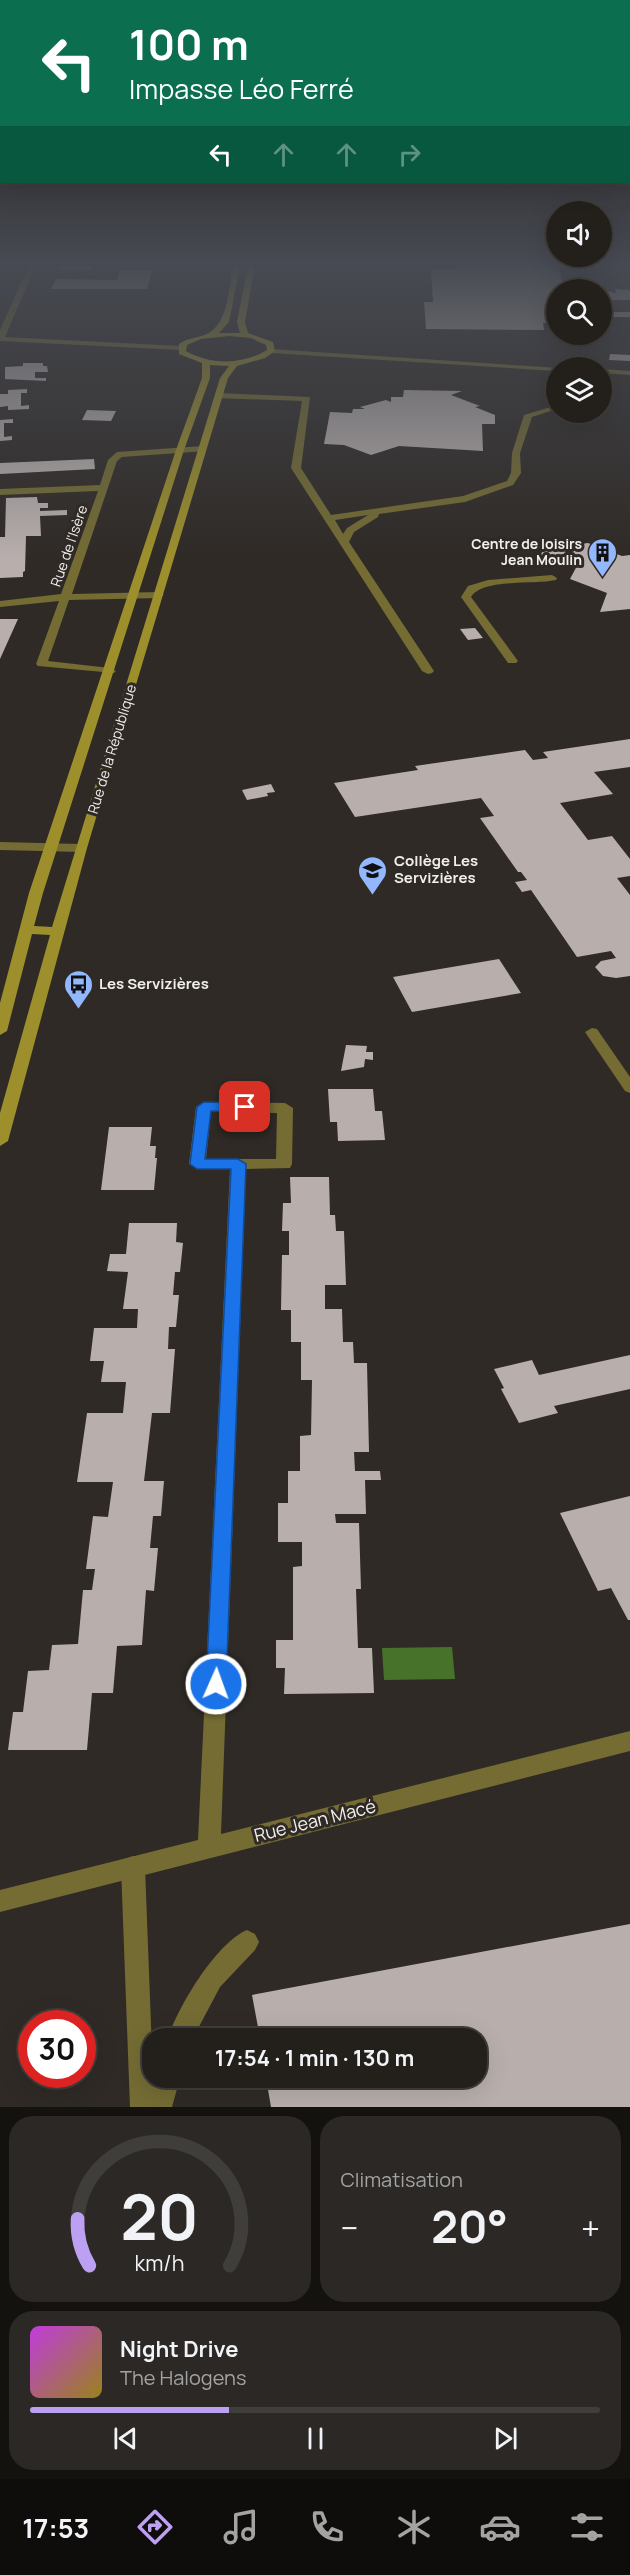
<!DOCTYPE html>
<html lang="fr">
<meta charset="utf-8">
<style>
body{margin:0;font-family:Manrope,sans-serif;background:#2b2825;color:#f1f3f6;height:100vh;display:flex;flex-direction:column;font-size:22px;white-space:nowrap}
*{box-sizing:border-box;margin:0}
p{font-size:20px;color:#a3a3a3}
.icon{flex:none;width:33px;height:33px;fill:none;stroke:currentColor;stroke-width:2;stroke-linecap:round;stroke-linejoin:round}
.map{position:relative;height:2107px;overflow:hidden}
.panel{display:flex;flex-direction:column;gap:9px;padding:9px;background:#13120f;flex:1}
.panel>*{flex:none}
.banner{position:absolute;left:0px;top:0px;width:630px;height:183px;box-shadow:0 6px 24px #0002,0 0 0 2px #403e3b;background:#0b6e4f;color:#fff;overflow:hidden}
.fabs{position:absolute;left:546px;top:201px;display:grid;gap:12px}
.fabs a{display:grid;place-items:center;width:66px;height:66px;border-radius:50%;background:#23201c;box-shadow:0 6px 24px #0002,0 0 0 2px #403e3b;font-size:30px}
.speed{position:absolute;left:18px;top:2010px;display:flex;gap:12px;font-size:30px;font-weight:700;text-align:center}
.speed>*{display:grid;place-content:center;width:78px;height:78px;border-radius:50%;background:#23201c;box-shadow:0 6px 24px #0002,0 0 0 2px #403e3b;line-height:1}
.speed .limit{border:9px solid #d22;background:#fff;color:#111}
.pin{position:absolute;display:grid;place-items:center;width:51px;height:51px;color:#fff;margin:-26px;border-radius:12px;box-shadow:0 3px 9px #0006}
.me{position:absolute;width:66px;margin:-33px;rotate:2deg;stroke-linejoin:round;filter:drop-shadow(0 0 4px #0008)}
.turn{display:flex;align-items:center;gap:21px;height:126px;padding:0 30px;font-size:27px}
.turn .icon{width:78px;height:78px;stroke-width:2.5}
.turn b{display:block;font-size:42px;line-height:51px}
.lanes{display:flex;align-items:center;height:57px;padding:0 30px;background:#0003;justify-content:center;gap:30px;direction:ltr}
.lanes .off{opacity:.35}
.big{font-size:45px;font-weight:700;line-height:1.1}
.panel .card{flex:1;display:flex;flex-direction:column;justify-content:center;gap:9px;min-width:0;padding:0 21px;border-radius:24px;background:#2b2825}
.panel .dial{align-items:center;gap:0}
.dial svg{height:156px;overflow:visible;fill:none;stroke:#403e3b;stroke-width:7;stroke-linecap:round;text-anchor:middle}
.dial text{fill:#f1f3f6;stroke:none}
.song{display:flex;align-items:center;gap:18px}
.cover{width:72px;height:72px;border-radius:9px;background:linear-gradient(135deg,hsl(290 70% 55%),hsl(50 70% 35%))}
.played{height:6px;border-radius:3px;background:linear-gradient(90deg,#bca0f2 35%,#403e3b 35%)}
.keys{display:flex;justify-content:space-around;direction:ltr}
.heat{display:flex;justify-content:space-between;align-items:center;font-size:33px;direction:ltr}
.panel .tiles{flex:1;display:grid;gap:9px;grid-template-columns:1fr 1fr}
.card:last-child{grid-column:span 2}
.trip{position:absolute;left:142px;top:2028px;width:345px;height:60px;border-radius:24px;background:#23201c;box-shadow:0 6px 24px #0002,0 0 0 2px #403e3b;font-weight:700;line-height:60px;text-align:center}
.tabs{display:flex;height:96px;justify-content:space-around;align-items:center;background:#0e0d0b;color:#a3a3a3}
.tabs .icon{width:42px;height:42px}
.tabs .selected{color:#bca0f2}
.tabs b{font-size:27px;color:#f1f3f6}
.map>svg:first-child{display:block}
.water{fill:#477229}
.building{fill:#b8afad}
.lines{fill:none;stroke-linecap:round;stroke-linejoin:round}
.lane{fill:#746c33;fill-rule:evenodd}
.street{fill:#746c33;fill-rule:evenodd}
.secondary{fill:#9d902c;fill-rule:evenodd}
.route{fill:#1a73e8;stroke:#114b97;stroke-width:1.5}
.labels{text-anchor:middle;stroke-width:6;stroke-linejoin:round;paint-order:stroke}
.far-poi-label{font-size:14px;font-weight:bold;fill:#f1efeb;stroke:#2f2a26;text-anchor:end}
.far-street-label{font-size:14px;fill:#f1efeb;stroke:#2f2a26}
.poi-label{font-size:15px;font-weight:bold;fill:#f1efeb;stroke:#2f2a26;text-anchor:start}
.near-street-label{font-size:18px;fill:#f1efeb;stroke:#2f2a26}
</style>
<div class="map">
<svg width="630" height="2107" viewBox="0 0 630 2107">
<rect width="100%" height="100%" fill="#2f2a26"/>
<path class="water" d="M 452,1647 L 455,1679 L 384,1680 L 382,1648 Z"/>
<path class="building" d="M 61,265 L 93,265 L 91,270 L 59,270 Z
M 454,265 L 558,265 L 564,290 L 556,290 L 556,323 L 543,323 L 544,330 L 426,329 L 424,302 L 433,302 L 431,269 L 454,269 Z
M 120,270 L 152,270 L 147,289 L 51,289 L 56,279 L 117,280 Z
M 615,289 L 630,290 L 630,300 L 602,300 L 602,290 L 616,293 Z
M 608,312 L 630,312 L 630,317 L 609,317 Z
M 610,354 L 630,355 L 630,361 L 609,360 Z
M 23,363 L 43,363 L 43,366 L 47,366 L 48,372 L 35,372 L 35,378 L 46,378 L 46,381 L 5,379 L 5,367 L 23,366 Z
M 27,389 L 27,393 L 21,393 L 21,406 L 29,405 L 29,409 L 8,410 L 8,406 L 0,407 L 0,394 L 8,394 L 8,390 Z
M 404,390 L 462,391 L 451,395 L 480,406 L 475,407 L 495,415 L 495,424 L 482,424 L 483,451 L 399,446 L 371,455 L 344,445 L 324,444 L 330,412 L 352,413 L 353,409 L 365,409 L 360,407 L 386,400 L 391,402 L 391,397 L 403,397 Z
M 87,410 L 116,411 L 111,421 L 82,420 Z
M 13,419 L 13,423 L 4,423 L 4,437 L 12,436 L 12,440 L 0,441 L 0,420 Z
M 94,459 L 95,469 L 0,474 L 0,463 Z
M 37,497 L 38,503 L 48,503 L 48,508 L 40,508 L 40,511 L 67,510 L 67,515 L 40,516 L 41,536 L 26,536 L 25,571 L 23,572 L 23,577 L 0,578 L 0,537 L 5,537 L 6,498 Z
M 588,543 L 622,556 L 630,555 L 630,609 L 600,612 L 607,593 L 570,579 L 578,564 L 536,565 L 544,548 Z
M 0,619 L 18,619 L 0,659 Z
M 475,628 L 483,638 L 468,640 L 460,629 Z
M 630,739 L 630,767 L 594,772 L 613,794 L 560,803 L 588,840 L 612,836 L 630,859 L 630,876 L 617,878 L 630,895 L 630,976 L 616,978 L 603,976 L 595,967 L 601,961 L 616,958 L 611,951 L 577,957 L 531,890 L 522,892 L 515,882 L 527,880 L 521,872 L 518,872 L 480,818 L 494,816 L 481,798 L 355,817 L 334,783 L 418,770 L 415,766 L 525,750 L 533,760 L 548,758 L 543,752 Z
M 271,784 L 275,792 L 267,793 L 268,796 L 247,800 L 242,790 Z
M 499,959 L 521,993 L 412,1012 L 393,977 Z
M 346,1045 L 367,1046 L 366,1052 L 373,1052 L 373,1060 L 365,1059 L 364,1067 L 341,1071 Z
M 328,1089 L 373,1089 L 375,1111 L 382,1111 L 385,1140 L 338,1141 L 337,1122 L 330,1122 Z
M 109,1127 L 152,1127 L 150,1146 L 156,1146 L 155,1158 L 157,1158 L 154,1190 L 101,1190 Z
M 290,1177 L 329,1177 L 330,1215 L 335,1215 L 336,1231 L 344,1231 L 346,1285 L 325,1285 L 325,1309 L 342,1309 L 343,1342 L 353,1342 L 354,1363 L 367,1363 L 369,1452 L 354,1452 L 355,1471 L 380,1471 L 381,1480 L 365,1480 L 366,1514 L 335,1514 L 336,1523 L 359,1523 L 361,1589 L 356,1589 L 358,1648 L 372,1648 L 374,1693 L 284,1694 L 285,1668 L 276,1668 L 276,1640 L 293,1640 L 293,1567 L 302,1566 L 302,1542 L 278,1542 L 278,1503 L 288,1503 L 288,1471 L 300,1471 L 300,1436 L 311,1435 L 312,1380 L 301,1380 L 301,1342 L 291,1342 L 291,1310 L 281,1310 L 282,1255 L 289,1255 L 289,1231 L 282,1231 L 283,1203 L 291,1203 Z
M 129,1223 L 177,1223 L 176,1242 L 183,1243 L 180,1272 L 175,1272 L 173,1295 L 179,1295 L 176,1327 L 169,1327 L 168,1349 L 175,1349 L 170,1413 L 152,1413 L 144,1481 L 164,1481 L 161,1516 L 153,1516 L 150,1548 L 158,1548 L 154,1591 L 146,1590 L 142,1645 L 117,1646 L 113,1693 L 92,1693 L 87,1750 L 8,1750 L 13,1712 L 23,1712 L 28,1671 L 49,1670 L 52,1645 L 78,1644 L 83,1590 L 92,1590 L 95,1569 L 86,1569 L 93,1516 L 108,1517 L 113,1482 L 77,1482 L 87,1413 L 123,1413 L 126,1382 L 101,1382 L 104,1361 L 90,1361 L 94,1328 L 137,1328 L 138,1309 L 123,1309 L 128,1272 L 107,1271 L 110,1254 L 126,1254 Z
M 630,1355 L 630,1389 L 554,1406 L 558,1413 L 519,1423 L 501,1389 L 504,1388 L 494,1369 L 532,1360 L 539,1375 Z
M 630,1496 L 630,1620 L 628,1620 L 611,1588 L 598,1591 L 560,1513 Z
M 630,1924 L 630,2107 L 271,2107 L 266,2078 L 477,2078 L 477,2038 L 260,2038 L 252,1995 Z"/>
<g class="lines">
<path class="lane" d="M 219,393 L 310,397 L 301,468 L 331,515 L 463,496 L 507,481 L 511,473 L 512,453 L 524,415 L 554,406 L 554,410 L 532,417 L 520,453 L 521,473 L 513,485 L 465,502 L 379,514 L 378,517 L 354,532 L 349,542 L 434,671 L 432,673 L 428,674 L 422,671 L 291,468 L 302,401 L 216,398 L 216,394 ZM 368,515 L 347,528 L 343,534 L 335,520 Z
M 0,842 L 81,844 L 87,848 L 81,852 L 0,850 Z
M 133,1856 L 141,1859 L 145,1867 L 153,2078 L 155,2080 L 156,2078 L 180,2078 L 172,2107 L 130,2107 L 121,1867 L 125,1859 Z
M 247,1930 L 255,1934 L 259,1942 L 255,1950 L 220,1987 L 193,2038 L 168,2038 C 178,2007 216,1943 247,1930 Z"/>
<path class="street" d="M 29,265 L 36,265 L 5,337 L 180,346 L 184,348 L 180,350 L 0,341 L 0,330 Z
M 268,349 L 271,349 L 559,368 L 556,368 L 556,371 L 271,353 L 267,351 Z
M 602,369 L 630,371 L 630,375 L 602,373 Z
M 203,446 L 206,447 L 206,451 L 122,457 L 117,461 L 72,594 L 159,592 L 164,595 L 159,598 L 69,600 L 48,661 L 110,668 L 116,671 L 114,673 L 38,666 L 36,664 L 59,601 L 0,607 L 0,601 L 61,594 L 98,491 L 0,495 L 0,489 L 100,485 L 108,460 L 117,452 Z
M 552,575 L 557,578 L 556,580 C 534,585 483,578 471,597 L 518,661 L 516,663 L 508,663 L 461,597 L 468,586 L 488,580 Z
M 592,1028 L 597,1029 L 630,1077 L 630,1093 L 625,1091 L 585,1032 Z
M 204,1102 L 285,1103 L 293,1108 L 292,1164 L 290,1168 L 246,1169 L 221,1834 L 630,1731 L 630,1751 L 0,1912 L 0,1890 L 198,1840 L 230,1169 L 197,1169 L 189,1164 L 196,1107 ZM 211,1112 L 277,1113 L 276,1159 L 206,1159 Z"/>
<path class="secondary" d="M 233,265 L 240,265 L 229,322 L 219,333 L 240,333 L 237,322 L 248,265 L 255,265 L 245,322 L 248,333 L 273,342 L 275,351 L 265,358 L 237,366 L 228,378 L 87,848 L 8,1141 L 0,1146 L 0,1113 L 50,935 L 32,934 L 7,1031 L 0,1035 L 0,1003 L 29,893 L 176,450 L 202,378 L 202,363 L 179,354 L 179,344 C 188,337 202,338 210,332 C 229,320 229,286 233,265 ZM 229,336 L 251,338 L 266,345 L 267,350 C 243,365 210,365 186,351 L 187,345 L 201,339 ZM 210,365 L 229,366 L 220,378 L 52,927 L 34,926 L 43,893 L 184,450 L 210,378 Z"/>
</g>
<linearGradient id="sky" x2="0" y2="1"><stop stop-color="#1a1715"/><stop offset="0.47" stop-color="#474a52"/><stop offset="1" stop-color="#474a52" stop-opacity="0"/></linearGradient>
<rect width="630" height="560" fill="url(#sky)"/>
<path class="route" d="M 204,1102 L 245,1103 L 252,1107 L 245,1112 L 211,1111 L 205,1159 L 238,1159 L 246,1164 L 226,1684 L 223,1690 L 216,1692 L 209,1690 L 206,1684 L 231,1169 L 197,1169 L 190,1164 L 197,1107 Z"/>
<defs>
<symbol id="building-pin" viewBox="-11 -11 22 30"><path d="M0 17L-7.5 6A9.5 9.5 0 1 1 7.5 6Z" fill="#93b7fd" stroke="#2f2a26"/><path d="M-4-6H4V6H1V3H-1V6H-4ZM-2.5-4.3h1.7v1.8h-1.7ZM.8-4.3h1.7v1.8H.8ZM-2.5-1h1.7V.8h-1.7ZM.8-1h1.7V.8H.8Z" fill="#111"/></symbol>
<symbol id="school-pin" viewBox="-11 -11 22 30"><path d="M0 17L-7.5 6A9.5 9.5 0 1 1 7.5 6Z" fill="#93b7fd" stroke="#2f2a26"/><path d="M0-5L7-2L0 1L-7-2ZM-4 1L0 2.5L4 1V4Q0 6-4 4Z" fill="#111"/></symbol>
<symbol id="bus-pin" viewBox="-11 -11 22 30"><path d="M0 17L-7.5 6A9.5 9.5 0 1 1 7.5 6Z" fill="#93b7fd" stroke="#2f2a26"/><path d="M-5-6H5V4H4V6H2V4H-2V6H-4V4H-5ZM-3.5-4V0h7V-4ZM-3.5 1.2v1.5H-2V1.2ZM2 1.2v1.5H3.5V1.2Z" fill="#111"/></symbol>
</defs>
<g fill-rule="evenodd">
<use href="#building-pin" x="586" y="536" width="33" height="45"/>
<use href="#school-pin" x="356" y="854" width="33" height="45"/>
<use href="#bus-pin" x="62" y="968" width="33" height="45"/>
</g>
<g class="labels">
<g class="far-poi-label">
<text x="582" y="549">Centre de loisirs<tspan x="582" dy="16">Jean Moulin</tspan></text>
</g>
<g class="far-street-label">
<text transform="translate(69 546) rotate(-71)" y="5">Rue de l'Isère</text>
<text transform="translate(112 749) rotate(-73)" y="5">Rue de la République</text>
</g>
<g class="poi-label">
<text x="394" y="866">Collège Les<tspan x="394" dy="17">Servizières</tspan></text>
<text x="99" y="989">Les Servizières</text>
</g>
<g class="near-street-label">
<text transform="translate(315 1821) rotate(-14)" y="6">Rue Jean Macé</text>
</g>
</g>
</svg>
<div class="fabs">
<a><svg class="icon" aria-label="sound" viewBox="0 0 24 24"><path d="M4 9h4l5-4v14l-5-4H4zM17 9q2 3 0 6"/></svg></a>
<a><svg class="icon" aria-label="search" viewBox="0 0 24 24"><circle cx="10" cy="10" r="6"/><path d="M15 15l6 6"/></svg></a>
<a><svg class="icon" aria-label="layers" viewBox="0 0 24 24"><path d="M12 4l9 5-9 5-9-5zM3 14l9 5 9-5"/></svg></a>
</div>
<div class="speed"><div class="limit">30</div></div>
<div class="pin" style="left:245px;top:1107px;background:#d93025"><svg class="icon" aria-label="arrive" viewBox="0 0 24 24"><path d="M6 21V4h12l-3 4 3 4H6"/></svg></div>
<svg class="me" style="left:216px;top:1684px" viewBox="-20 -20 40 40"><circle r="17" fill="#1a73e8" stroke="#fff" stroke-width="3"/><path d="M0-11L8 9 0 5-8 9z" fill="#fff"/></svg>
<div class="trip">17:54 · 1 min · 130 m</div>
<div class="banner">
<div class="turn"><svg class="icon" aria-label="left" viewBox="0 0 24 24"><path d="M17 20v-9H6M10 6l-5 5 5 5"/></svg><div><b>100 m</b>Impasse Léo Ferré</div></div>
<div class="lanes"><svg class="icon" aria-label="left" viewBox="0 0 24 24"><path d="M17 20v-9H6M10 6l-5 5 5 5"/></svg><svg class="icon off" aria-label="ahead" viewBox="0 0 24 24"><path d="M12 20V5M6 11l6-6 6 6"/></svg><svg class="icon off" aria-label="ahead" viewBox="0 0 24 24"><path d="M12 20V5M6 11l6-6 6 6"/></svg><svg class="icon off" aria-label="right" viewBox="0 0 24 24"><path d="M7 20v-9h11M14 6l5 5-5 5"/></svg></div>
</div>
</div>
<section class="panel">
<div class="tiles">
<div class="card dial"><svg viewBox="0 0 100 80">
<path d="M14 69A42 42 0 1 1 86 69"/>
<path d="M14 69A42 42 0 0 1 8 45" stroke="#bca0f2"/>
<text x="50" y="56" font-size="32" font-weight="700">20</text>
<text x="50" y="72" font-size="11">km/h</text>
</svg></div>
<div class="card"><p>Climatisation</p>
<div class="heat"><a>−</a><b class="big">20°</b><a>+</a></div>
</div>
<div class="card">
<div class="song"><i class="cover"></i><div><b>Night Drive</b><p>The Halogens</p></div></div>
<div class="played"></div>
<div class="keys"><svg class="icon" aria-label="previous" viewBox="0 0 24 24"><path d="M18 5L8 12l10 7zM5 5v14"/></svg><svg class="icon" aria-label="pause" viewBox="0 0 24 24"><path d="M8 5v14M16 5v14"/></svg><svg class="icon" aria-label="next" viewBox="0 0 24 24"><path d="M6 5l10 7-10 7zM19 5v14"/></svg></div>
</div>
</div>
</section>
<nav class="tabs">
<b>17:53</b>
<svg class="icon selected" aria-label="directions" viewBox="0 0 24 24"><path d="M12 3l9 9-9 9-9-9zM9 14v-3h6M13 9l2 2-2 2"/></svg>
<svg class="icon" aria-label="music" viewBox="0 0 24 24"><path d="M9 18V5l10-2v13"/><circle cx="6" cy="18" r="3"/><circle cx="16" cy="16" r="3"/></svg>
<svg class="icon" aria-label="phone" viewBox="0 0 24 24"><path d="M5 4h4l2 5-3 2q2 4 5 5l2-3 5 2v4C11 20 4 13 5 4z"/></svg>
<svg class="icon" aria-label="climate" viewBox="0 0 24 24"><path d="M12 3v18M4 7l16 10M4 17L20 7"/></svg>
<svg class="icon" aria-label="car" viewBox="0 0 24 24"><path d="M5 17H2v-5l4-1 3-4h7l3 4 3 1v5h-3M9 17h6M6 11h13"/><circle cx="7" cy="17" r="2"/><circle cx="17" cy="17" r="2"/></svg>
<svg class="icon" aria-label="filters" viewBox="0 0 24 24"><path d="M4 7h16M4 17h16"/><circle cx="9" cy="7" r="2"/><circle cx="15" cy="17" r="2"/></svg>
</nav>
